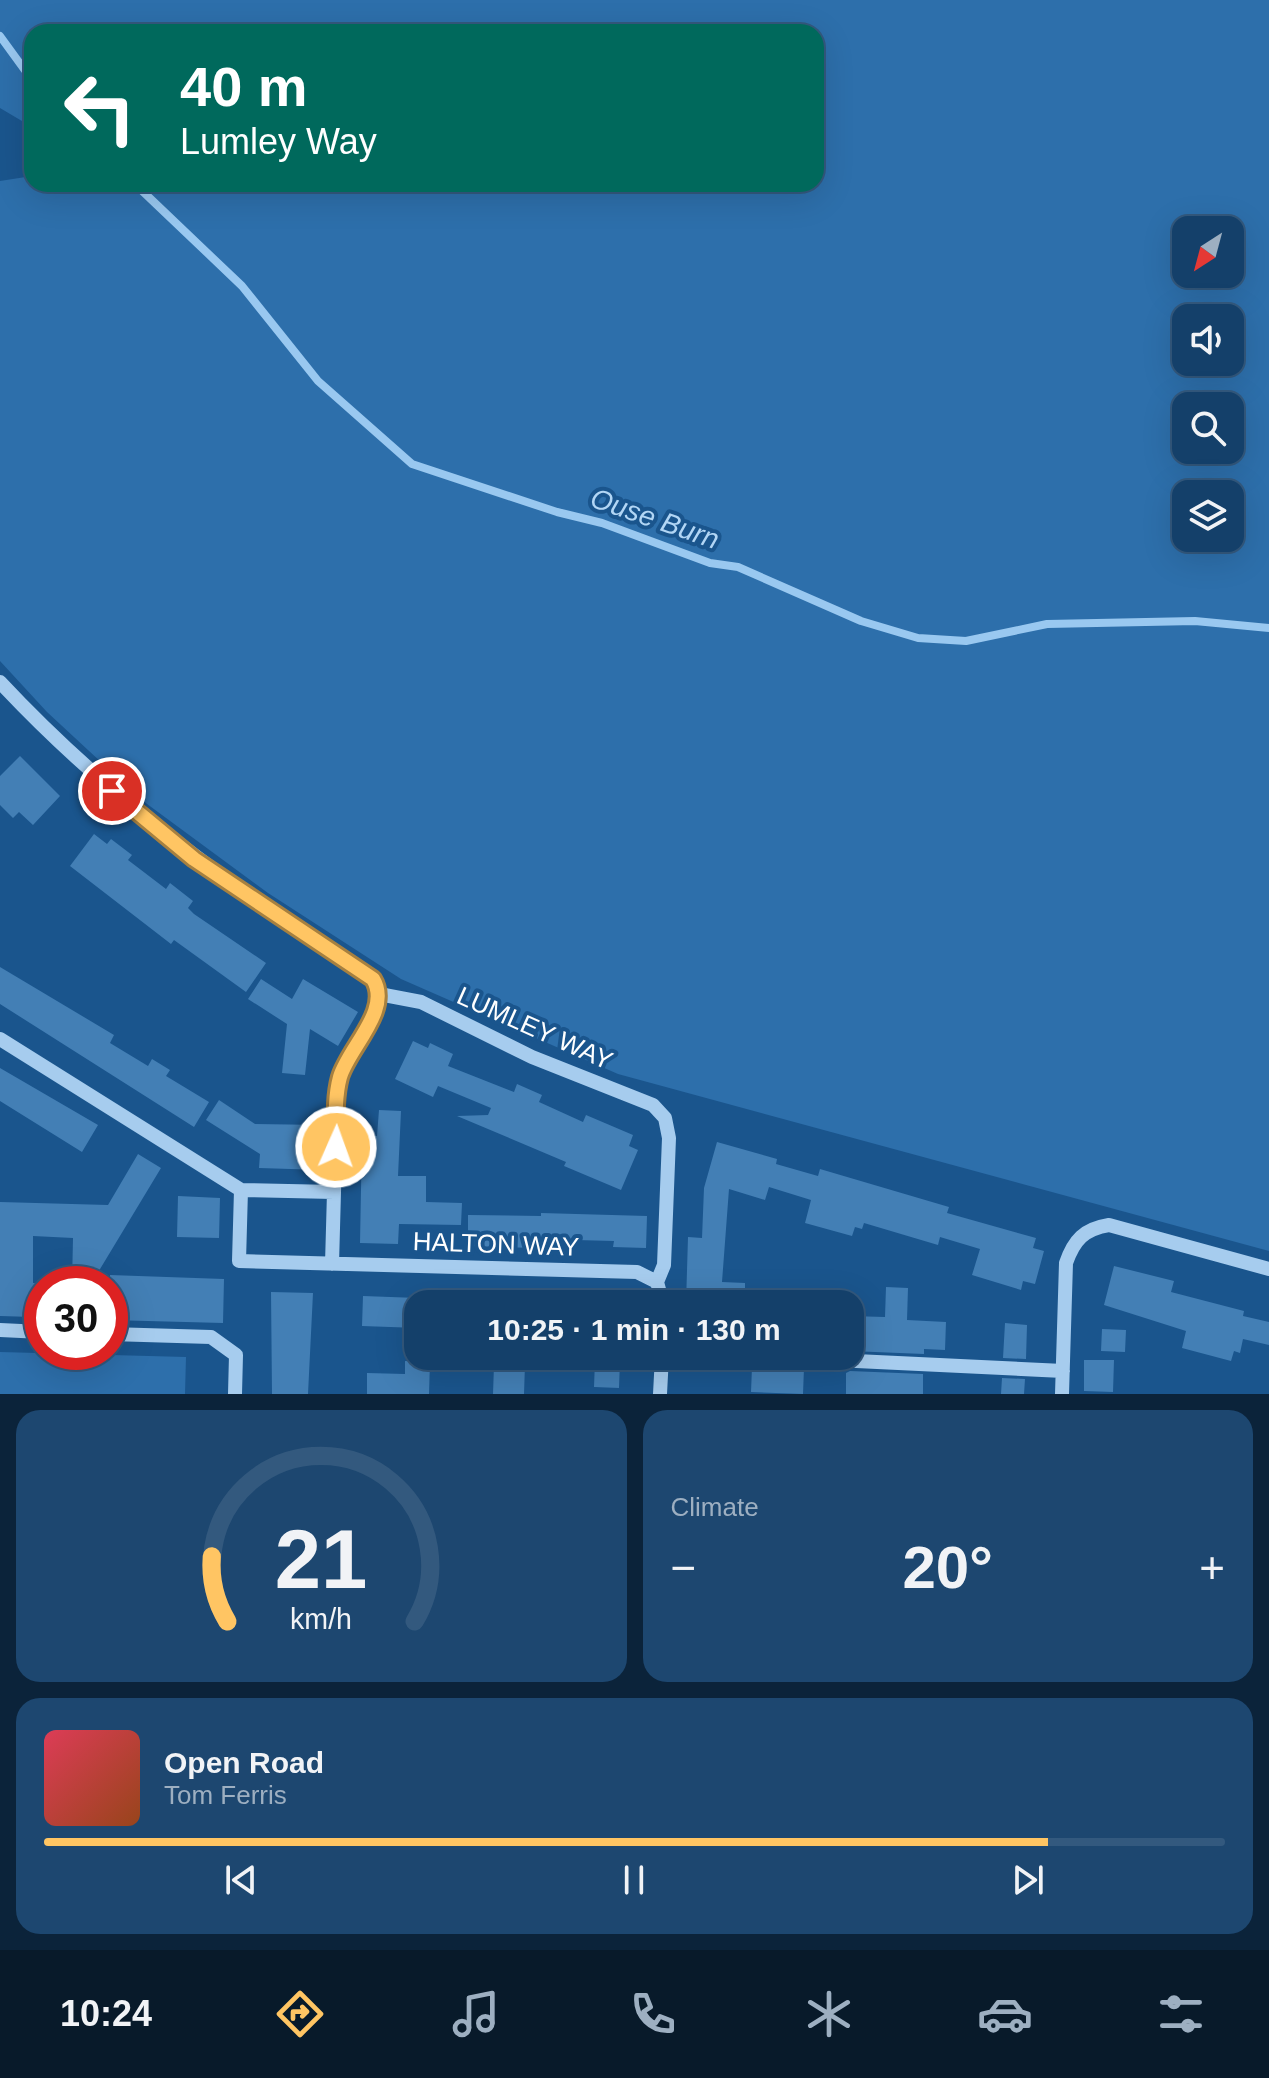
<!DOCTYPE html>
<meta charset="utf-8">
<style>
body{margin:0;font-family:Helvetica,sans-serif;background:#1d4770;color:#f1f3f6;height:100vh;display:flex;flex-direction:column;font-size:30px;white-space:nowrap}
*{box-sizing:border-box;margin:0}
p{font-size:26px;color:#9dafc1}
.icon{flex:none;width:44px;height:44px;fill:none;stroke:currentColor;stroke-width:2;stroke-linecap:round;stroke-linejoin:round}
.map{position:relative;height:1394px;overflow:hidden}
.drawer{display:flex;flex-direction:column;gap:16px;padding:16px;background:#0b233a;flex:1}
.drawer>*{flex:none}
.top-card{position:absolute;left:24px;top:24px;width:800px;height:168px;border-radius:24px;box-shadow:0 8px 32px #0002,0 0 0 2px #33597e;background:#00695c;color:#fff;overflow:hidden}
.needle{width:52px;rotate:216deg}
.buttons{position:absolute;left:1172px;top:216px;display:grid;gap:16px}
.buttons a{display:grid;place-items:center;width:72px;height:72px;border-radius:16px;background:#14406a;box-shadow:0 8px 32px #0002,0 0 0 2px #33597e;font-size:40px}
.speed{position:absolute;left:24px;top:1266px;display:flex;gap:16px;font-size:40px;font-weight:700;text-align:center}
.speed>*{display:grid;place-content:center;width:104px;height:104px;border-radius:50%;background:#14406a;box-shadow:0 8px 32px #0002,0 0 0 2px #33597e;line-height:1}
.speed .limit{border:12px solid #d22;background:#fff;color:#111}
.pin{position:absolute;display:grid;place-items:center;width:68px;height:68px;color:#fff;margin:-34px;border:4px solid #fff;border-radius:50%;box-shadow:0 2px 8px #0007}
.me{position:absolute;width:88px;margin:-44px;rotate:2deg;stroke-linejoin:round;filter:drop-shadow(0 0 6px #0008)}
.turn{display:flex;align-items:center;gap:28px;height:168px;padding:0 24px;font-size:36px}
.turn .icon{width:104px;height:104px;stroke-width:2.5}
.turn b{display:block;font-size:56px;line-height:68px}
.big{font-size:60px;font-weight:800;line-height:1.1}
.drawer .card{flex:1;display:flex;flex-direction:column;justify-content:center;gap:12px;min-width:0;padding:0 28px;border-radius:24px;background:#1d4770}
.drawer .dial{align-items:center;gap:0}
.dial svg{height:208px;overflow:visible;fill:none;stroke:#33597e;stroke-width:7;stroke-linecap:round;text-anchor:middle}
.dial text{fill:#f1f3f6;stroke:none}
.song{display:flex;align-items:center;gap:24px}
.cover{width:96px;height:96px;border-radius:12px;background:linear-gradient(135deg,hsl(350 70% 55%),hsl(20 70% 35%))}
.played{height:8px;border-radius:4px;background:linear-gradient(90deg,#ffc563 85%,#33597e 85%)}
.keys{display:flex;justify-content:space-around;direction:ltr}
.heat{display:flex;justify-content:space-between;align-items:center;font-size:44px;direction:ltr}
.drawer .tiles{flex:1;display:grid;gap:16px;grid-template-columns:1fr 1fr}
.card:last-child{grid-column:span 2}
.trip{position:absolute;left:404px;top:1290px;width:460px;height:80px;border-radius:24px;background:#14406a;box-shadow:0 8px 32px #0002,0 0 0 2px #33597e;font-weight:800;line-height:80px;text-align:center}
.dock{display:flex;height:128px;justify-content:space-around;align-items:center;background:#081a2a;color:#9dafc1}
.dock .icon{width:56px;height:56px}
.dock .active{color:#ffc563}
.dock b{font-size:36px;color:#f1f3f6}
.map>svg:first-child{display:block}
.green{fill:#2d6fab;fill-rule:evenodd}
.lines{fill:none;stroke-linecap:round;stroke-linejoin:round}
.stream{stroke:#99c8f0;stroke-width:8}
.building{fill:#437fb5}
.minor{stroke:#a6ccee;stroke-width:14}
.route-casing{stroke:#a68040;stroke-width:20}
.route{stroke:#ffc563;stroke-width:14}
.labels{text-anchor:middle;stroke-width:8;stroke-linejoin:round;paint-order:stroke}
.street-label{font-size:26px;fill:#fff;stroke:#1a558d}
.water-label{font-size:28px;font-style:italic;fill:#b2d6f5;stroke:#1a558d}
</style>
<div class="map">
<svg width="1269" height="1394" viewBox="0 0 1269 1394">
<rect width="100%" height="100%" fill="#1a558d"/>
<path class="green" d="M 0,0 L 1269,0 L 1269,1251 L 618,1074 L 401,979 L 268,893 L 143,801 L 47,712 L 0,661 L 0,181 L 32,176 L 32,184 L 816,184 L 816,32 L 32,32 L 32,127 L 0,108 ZM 1186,230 L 1230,230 L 1230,274 L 1186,274 ZM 1186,318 L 1230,318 L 1230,362 L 1186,362 ZM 1186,406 L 1230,406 L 1230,450 L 1186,450 ZM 1186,494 L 1230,494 L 1230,538 L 1186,538 Z
M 0,1352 L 186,1357 L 185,1394 L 0,1394 Z"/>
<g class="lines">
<path class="stream" d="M 0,36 L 32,80
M 135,184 L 242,286 L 318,381 L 412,464 L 557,512 L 602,523 L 710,563 L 738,567 L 861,621 L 918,638 L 966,641 L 1047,624 L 1195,621 L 1269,628"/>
</g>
<path class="building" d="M 20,756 L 60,796 L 33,825 L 19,812 L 13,818 L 0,805 L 0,776 Z
M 94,834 L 107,844 L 111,839 L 132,855 L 128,860 L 166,889 L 170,883 L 193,901 L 188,908 L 194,914 L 266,963 L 246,992 L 174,940 L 171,944 L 70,866 Z
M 0,967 L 114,1035 L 110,1043 L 148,1066 L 152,1059 L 170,1070 L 166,1076 L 209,1102 L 194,1127 L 0,1004 Z
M 261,979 L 292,999 L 303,979 L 358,1012 L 338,1046 L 310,1029 L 305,1075 L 282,1073 L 287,1024 L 248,999 Z
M 413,1041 L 428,1048 L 430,1043 L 453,1054 L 448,1066 L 514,1092 L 517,1084 L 542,1095 L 539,1102 L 583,1122 L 586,1115 L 633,1135 L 629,1146 L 638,1150 L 621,1190 L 564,1166 L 566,1162 L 457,1116 L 488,1115 L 491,1108 L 438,1086 L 433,1097 L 395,1079 Z
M 0,1068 L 98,1125 L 82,1152 L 0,1101 Z
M 219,1100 L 255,1124 L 323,1125 L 322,1170 L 259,1168 L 260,1154 L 206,1120 Z
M 379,1110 L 401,1111 L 398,1176 L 426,1176 L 426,1202 L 462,1203 L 461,1225 L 399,1224 L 398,1244 L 360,1243 L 362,1136 L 377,1136 Z
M 717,1142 L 777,1159 L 776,1164 L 818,1176 L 820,1169 L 949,1207 L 947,1213 L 1036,1238 L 1033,1248 L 1044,1251 L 1035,1284 L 1023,1281 L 1021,1290 L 972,1275 L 980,1249 L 940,1237 L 938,1245 L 864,1223 L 862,1229 L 855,1227 L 852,1236 L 805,1223 L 811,1200 L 769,1187 L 765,1200 L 729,1189 L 722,1282 L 745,1283 L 745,1303 L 686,1304 L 688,1237 L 702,1238 L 704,1188 Z
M 138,1154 L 161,1168 L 91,1284 L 72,1284 L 73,1238 L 33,1236 L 33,1283 L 42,1283 L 42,1310 L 32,1310 L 32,1317 L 0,1316 L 0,1202 L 108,1205 Z
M 178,1196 L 220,1198 L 219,1238 L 177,1237 Z
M 541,1213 L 647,1216 L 646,1248 L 613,1247 L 614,1241 L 537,1239 L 537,1248 L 468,1246 L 468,1215 L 541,1216 Z
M 1114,1266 L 1174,1281 L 1171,1292 L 1244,1311 L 1243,1316 L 1269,1322 L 1269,1345 L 1243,1339 L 1240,1353 L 1234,1351 L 1231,1361 L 1182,1348 L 1186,1331 L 1104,1305 Z
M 110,1275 L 224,1279 L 223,1323 L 110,1320 Z
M 886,1287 L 908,1288 L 907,1320 L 946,1322 L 945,1350 L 924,1349 L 924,1354 L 850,1351 L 850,1316 L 885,1317 Z
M 271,1292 L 313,1293 L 308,1394 L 272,1394 Z
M 363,1296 L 418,1298 L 418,1328 L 362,1326 Z
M 1005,1323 L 1027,1325 L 1026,1359 L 1003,1358 Z
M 1102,1329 L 1126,1330 L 1125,1352 L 1101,1351 Z
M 595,1360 L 620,1360 L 619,1388 L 594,1387 Z
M 1084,1360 L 1114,1360 L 1113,1392 L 1084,1391 Z
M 405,1361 L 430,1362 L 429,1394 L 367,1394 L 367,1373 L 405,1374 Z
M 494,1365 L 525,1365 L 524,1394 L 493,1394 Z
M 752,1367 L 804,1368 L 803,1394 L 751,1392 Z
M 850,1371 L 923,1374 L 923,1394 L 846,1394 L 846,1373 Z
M 1002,1378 L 1025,1379 L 1024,1394 L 1001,1394 Z"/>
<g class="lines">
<path class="minor" d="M 0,682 C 111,801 237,891 373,979 L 379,994 L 377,1006 L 341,1072 L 337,1088 L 334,1192
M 379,994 L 421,1002 L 532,1057 L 653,1105 L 665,1118 L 669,1138 L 664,1265 L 657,1282 L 663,1304
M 0,1039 L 241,1190 L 334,1192 L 332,1264
M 241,1190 L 239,1261 L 637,1272 L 657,1282
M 0,1330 L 42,1332
M 110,1334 L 211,1337 L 236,1355 L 235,1394
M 754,1356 L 1063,1371
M 660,1394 L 662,1356
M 1062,1394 L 1066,1263 C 1074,1240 1084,1229 1109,1225 L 1269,1269"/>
</g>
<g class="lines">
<defs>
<path id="route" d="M 112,791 L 194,859 L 373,979 C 392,1010 349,1047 340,1077 C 334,1099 336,1124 336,1147"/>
</defs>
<use href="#route" class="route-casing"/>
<use href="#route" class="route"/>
</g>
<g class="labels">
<g class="street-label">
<text transform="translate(535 1028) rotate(24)" y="9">LUMLEY WAY</text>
<text transform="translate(496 1244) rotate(2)" y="9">HALTON WAY</text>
</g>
<g class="water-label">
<text transform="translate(655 518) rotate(19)" y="10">Ouse Burn</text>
</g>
</g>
</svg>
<div class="buttons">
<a><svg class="needle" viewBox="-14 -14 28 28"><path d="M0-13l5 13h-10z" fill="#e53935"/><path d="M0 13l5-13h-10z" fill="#9dafc1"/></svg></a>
<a><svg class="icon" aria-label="sound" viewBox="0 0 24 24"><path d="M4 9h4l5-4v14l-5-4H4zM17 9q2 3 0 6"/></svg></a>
<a><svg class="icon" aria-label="search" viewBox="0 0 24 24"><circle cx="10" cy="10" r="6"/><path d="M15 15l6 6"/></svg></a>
<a><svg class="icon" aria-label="layers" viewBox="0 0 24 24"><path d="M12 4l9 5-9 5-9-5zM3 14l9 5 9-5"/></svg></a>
</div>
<div class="speed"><div class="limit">30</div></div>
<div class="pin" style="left:112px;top:791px;background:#d93025"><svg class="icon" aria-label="arrive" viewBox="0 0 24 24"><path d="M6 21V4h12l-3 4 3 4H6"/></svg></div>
<svg class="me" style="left:336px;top:1147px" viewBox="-20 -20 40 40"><circle r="17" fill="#ffc563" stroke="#fff" stroke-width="3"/><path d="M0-11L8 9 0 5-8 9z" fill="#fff"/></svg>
<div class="trip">10:25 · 1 min · 130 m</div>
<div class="top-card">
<div class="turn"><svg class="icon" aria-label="left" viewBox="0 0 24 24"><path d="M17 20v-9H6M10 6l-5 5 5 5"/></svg><div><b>40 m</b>Lumley Way</div></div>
</div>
</div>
<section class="drawer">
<div class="tiles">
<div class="card dial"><svg viewBox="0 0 100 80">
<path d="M14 69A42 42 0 1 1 86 69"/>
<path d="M14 69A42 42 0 0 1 8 44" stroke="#ffc563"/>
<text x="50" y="56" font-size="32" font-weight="700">21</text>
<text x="50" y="72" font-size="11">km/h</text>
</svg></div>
<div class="card"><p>Climate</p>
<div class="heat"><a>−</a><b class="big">20°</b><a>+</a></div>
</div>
<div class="card">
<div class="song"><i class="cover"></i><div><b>Open Road</b><p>Tom Ferris</p></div></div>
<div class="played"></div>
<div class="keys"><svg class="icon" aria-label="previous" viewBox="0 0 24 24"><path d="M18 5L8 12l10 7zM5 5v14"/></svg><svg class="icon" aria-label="pause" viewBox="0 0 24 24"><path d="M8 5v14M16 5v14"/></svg><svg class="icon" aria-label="next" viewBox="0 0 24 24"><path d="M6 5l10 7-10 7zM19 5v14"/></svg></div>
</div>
</div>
</section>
<nav class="dock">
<b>10:24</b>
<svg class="icon active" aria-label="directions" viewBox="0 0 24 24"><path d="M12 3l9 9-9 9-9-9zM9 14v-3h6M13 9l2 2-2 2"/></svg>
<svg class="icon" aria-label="music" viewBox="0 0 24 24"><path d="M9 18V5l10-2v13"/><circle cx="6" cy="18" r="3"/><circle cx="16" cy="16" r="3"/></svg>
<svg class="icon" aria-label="phone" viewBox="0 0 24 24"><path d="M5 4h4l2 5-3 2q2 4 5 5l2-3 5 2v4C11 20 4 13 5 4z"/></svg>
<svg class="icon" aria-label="climate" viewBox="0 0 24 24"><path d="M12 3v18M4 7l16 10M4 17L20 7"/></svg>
<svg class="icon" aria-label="car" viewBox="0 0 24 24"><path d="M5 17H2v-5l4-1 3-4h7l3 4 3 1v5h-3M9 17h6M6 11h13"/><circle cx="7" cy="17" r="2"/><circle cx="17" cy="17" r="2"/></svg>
<svg class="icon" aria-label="filters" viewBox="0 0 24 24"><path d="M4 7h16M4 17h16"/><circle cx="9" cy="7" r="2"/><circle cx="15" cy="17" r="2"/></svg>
</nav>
